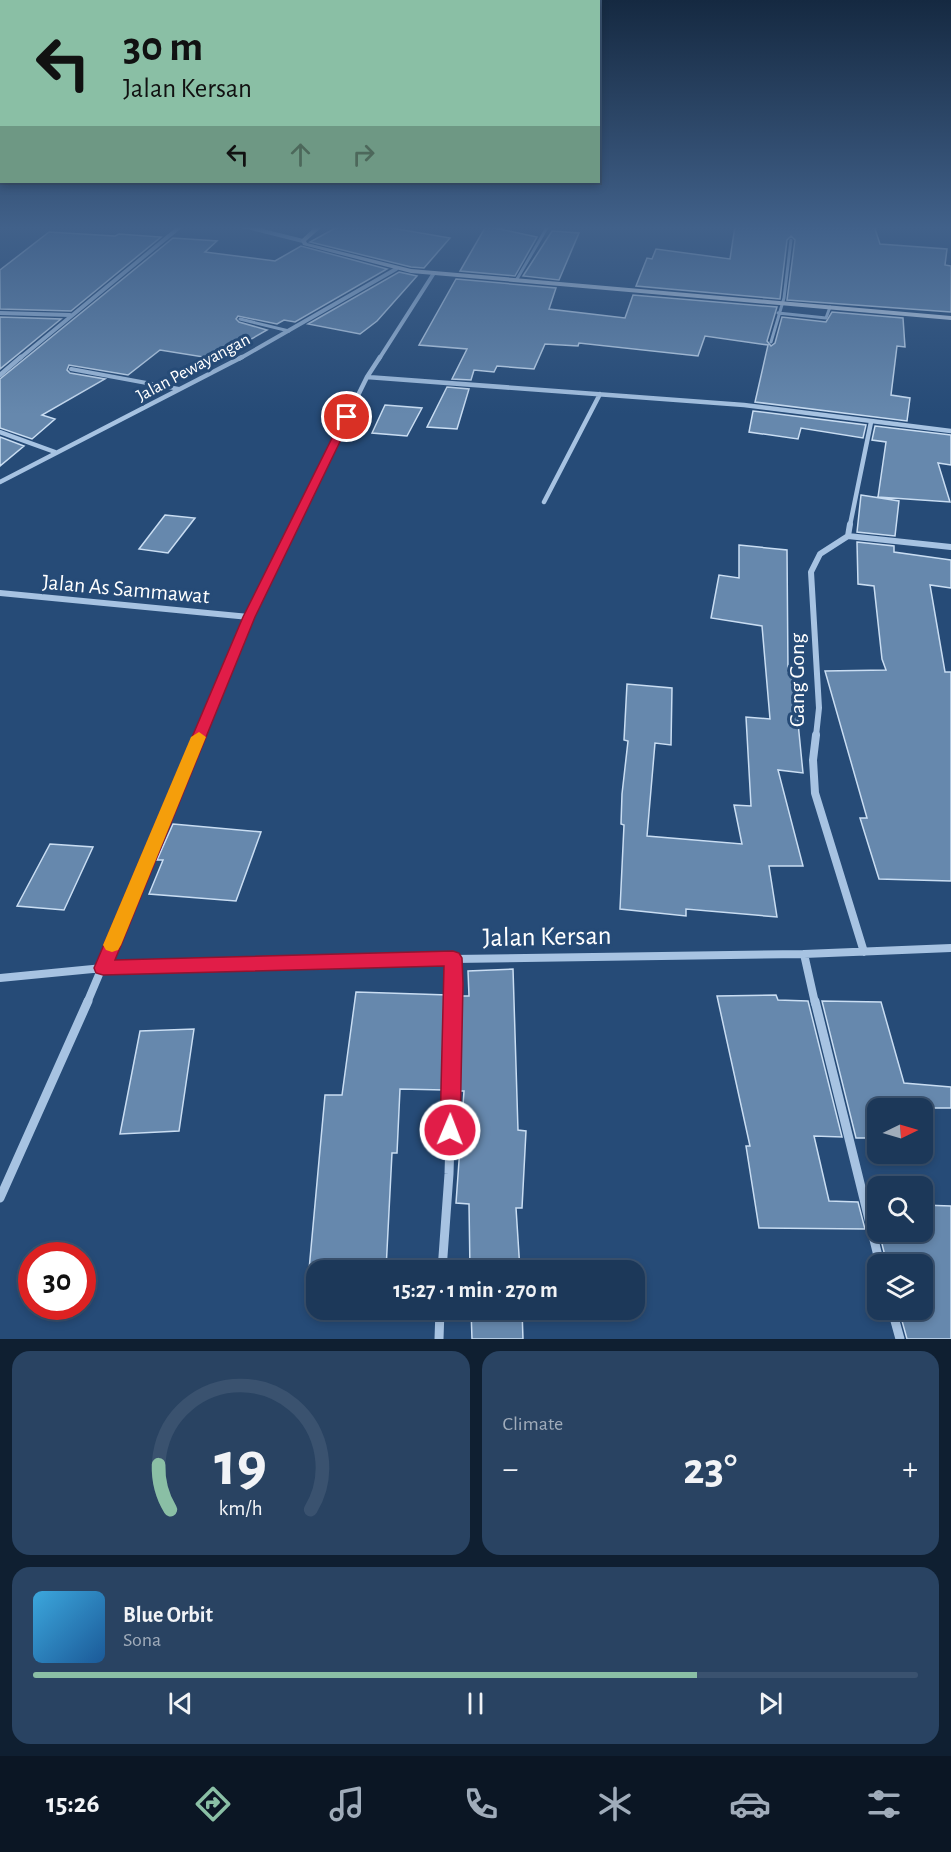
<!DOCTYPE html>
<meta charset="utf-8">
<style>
body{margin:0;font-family:"Alegreya Sans",sans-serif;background:#294362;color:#f1f3f6;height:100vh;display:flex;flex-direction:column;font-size:22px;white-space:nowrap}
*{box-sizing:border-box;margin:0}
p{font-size:20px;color:#a0acba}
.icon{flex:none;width:33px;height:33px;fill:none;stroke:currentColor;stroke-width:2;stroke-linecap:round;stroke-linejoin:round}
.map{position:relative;height:1339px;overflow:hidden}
.drawer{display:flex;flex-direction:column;gap:12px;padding:12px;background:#0f1f31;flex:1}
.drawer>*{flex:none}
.guide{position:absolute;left:0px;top:0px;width:600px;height:183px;box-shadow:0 3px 9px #0003,0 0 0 2px #3a526f;background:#8abfa5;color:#111;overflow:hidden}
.needle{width:39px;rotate:85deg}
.buttons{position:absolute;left:867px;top:1098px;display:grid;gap:12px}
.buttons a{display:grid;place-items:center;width:66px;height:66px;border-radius:12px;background:#1c3859;box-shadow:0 3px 9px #0003,0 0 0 2px #3a526f;font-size:30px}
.speed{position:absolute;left:18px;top:1242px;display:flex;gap:12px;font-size:30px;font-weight:700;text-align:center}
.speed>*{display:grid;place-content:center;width:78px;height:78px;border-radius:50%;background:#1c3859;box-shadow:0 3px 9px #0003,0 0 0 2px #3a526f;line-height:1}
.speed .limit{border:9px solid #d22;background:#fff;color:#111}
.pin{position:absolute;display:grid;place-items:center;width:51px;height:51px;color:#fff;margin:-26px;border:3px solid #fff;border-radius:50%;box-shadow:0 2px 6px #0007}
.me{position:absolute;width:66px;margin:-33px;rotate:1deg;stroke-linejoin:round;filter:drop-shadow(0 0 4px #0008)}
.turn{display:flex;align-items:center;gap:21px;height:126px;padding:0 24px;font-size:27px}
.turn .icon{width:78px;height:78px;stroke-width:2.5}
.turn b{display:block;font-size:42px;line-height:51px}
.lanes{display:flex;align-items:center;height:57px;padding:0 24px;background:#0003;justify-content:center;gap:30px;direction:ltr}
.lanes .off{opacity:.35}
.big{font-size:45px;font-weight:700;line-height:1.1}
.drawer .card{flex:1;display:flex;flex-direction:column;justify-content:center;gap:9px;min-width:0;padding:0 21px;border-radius:18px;background:#294362}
.drawer .dial{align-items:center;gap:0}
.dial svg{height:156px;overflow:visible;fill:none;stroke:#3a526f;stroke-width:7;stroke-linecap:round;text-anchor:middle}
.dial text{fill:#f1f3f6;stroke:none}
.song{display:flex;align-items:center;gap:18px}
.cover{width:72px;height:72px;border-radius:9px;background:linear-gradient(135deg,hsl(200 70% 55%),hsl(210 70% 35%))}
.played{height:6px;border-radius:3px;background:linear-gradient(90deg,#8abfa5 75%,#3a526f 75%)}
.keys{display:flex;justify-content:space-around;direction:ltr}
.heat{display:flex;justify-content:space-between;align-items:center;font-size:33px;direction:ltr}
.drawer .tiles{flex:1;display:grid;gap:12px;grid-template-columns:1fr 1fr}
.card:last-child{grid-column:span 2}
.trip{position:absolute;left:306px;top:1260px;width:339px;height:60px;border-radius:18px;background:#1c3859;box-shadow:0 3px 9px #0003,0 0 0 2px #3a526f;font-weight:700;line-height:60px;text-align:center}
.tabs{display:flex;height:96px;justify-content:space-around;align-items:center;background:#0b1624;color:#a0acba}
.tabs .icon{width:42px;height:42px}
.tabs .selected{color:#8abfa5}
.tabs b{font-size:27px;color:#f1f3f6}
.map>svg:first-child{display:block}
.building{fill:#6688ad;stroke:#c9ddf2;stroke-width:1.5}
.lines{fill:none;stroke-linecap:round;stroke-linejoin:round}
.service-far1{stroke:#a7c3e2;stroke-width:3}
.service{stroke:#a7c3e2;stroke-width:4}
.minor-far4{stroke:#a7c3e2;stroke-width:4}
.minor-far3{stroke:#a7c3e2;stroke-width:4.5}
.minor-far2{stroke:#a7c3e2;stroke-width:6}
.minor-far1{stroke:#a7c3e2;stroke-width:8}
.minor{stroke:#a7c3e2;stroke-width:9}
.secondary{fill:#d0e0f3;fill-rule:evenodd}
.route{fill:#e11d48;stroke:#92132f;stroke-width:1.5}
.slow{fill:#f59e0b}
.labels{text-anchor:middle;stroke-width:6;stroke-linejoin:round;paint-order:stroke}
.far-street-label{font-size:18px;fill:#fff;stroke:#264b77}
.street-label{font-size:22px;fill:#fff;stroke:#264b77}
.near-street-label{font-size:27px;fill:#fff;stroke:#264b77}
</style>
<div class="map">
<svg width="951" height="1339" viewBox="0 0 951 1339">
<rect width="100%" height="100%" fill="#264b77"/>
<path class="building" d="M 339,226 L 380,226 L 450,238 L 424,268 L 411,267 L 310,242 Z
M 486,226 L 537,237 L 515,276 L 460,271 Z
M 735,226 L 874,226 L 880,244 L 947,249 L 945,265 L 951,266 L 951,312 L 787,300 L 795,240 L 791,236 L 787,240 L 780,299 L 636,286 L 647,258 L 652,259 L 656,249 L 730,259 Z
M 552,231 L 579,233 L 559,280 L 523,276 Z
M 49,232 L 115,236 L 119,234 L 161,237 L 71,311 L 0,309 L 0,270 Z
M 173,238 L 217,241 L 205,252 L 275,261 L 301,246 L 387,269 L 295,322 L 284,320 L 277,324 L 238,316 L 236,319 L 239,322 L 267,330 L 239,346 L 233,345 L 216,359 L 160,350 L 128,375 L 69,365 L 67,370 L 70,373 L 105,379 L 42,415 L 55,419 L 32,439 L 0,428 L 0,379 Z
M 399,272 L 417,276 L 377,321 L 360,334 L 308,324 Z
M 456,279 L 556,288 L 549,309 L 625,318 L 633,295 L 777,307 L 767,341 L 771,346 L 775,343 L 782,317 L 826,322 L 832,312 L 903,318 L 905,347 L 897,346 L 891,395 L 910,398 L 907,421 L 755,402 L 768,345 L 705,336 L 698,356 L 579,343 L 578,346 L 545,344 L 534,369 L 497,366 L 494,372 L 474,370 L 471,380 L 452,379 L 467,349 L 419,345 Z
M 0,317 L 61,319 L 0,369 Z
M 447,387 L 469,389 L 457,429 L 427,427 Z
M 385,405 L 422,408 L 407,436 L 372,433 Z
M 753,411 L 866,425 L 863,438 L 801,428 L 798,439 L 749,432 Z
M 875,426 L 951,435 L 951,465 L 938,463 L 950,502 L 878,497 L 886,442 L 872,440 Z
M 0,437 L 24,446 L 0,466 Z
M 861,495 L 899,501 L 895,536 L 857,532 Z
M 165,515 L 195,518 L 168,553 L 139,549 Z
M 857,542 L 894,546 L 894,552 L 951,560 L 951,588 L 930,585 L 945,672 L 951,672 L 951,881 L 879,879 L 860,818 L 867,818 L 825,671 L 886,670 L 882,659 L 874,586 L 858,584 Z
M 739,545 L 787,550 L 788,672 L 793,672 L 803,773 L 778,770 L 803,866 L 769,866 L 777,917 L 686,909 L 686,916 L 620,909 L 624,825 L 621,824 L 622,794 L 628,741 L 624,740 L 627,684 L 672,688 L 671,745 L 655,743 L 647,836 L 742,844 L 734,805 L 751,806 L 746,717 L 770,719 L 762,626 L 711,618 L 719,575 L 739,578 Z
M 173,824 L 261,832 L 236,901 L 149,894 L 163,860 L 157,860 Z
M 50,844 L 93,847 L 64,910 L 17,906 Z
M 513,969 L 518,1130 L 526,1131 L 522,1208 L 516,1208 L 520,1270 L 470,1270 L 469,1204 L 456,1203 L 464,1091 L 458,1091 L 460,996 L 469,996 L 468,971 Z
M 356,992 L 448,995 L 445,1090 L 400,1089 L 397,1153 L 392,1153 L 386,1270 L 309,1270 L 325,1095 L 342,1095 Z
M 776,995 L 778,1000 L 808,1001 L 842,1137 L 814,1136 L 829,1201 L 858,1202 L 865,1229 L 759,1228 L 746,1146 L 750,1146 L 717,996 Z
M 822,1001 L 881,1002 L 904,1083 L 951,1087 L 951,1108 L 878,1108 L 878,1138 L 856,1138 Z
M 194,1029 L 179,1131 L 120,1134 L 140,1031 Z
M 922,1205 L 951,1206 L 951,1339 L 907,1339 L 899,1310 L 922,1310 L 922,1264 L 887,1264 L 879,1232 L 922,1232 Z
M 471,1310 L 522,1310 L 523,1339 L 472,1339 Z"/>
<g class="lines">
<path class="service-far1" d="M 517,279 L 548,226
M 778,313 L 826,318 L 830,307
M 240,319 L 289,331
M 771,342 L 784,298 L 791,240"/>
<path class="service" d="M 71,369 L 179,389"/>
<path class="minor-far4" d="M 243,226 L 303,241
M 0,313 L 70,315
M 19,359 L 181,226
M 239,359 L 396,269
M 379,359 L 434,273"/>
<path class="minor-far3" d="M 0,375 L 21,357
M 367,377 L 744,405 L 951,431
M 0,432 L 55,452
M 0,482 L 242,357
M 544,502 L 600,394
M 294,525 L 367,377 L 380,357
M 850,525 L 871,422"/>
<path class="minor-far2" d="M 848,536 L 951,547
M 0,593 L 249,617
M 199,736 L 249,617 L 295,524
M 816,736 L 819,708 L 811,572 L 820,554 L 848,536 L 850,524"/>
<path class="minor-far1" d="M 816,735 L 813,760 L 815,793 L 864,952
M 804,954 L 815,1003
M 453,959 L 454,1003
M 0,978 L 103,968 L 453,959 L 804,954 L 951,948
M 87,1003 L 200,735"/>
<path class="minor" d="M 815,1001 L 880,1264
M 0,1198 L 88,1001
M 442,1270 L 449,1174 L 454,1001
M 892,1310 L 900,1339
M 439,1339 L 440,1310"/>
<path class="secondary" d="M 316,226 L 323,226 L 306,241 L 307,243 L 411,269 L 951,316 L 951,320 L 411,273 L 303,245 L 301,240 Z"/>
</g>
<linearGradient id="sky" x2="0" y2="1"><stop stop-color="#152941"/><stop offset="0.55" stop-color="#41618a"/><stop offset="1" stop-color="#41618a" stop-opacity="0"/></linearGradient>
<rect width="951" height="414" fill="url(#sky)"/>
<path class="route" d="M 344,414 L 352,417 L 255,617 L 115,960 L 453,951 L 459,953 L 462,958 L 463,984 L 460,1130 L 457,1137 L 450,1139 L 443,1137 L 440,1130 L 444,966 L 103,975 L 96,973 L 94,968 L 243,617 Z"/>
<path class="slow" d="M 199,732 L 206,737 L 121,945 L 118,950 L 112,952 L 106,950 L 103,945 L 191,737 Z"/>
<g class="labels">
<g class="far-street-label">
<text transform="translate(193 367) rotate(-28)" y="6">Jalan Pewayangan</text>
</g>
<g class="street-label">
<text transform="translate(126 588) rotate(5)" y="8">Jalan As Sammawat</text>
<text transform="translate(796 680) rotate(-90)" y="8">Gang Gong</text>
</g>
<g class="near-street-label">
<text transform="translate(547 936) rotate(-1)" y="9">Jalan Kersan</text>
</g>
</g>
</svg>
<div class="buttons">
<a><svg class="needle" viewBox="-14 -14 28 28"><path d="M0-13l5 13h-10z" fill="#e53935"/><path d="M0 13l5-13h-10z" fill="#a0acba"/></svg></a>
<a><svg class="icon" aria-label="search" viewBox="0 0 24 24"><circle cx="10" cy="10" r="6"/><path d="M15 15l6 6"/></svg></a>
<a><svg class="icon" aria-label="layers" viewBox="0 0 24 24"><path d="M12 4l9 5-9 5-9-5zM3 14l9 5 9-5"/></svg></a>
</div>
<div class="speed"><div class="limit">30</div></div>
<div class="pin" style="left:347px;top:417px;background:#d93025"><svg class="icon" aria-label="arrive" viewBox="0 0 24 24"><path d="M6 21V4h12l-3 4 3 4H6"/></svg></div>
<svg class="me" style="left:450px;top:1130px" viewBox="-20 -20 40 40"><circle r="17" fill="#e11d48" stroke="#fff" stroke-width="3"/><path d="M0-11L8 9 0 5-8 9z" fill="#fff"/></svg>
<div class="trip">15:27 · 1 min · 270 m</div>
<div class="guide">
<div class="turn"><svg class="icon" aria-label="left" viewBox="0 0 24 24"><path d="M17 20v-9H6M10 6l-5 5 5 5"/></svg><div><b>30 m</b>Jalan Kersan</div></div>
<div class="lanes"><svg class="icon" aria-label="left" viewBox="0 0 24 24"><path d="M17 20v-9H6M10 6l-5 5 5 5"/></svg><svg class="icon off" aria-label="ahead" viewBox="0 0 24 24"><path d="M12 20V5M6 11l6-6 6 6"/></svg><svg class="icon off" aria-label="right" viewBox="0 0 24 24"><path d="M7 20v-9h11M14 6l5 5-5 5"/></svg></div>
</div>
</div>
<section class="drawer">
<div class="tiles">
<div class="card dial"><svg viewBox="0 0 100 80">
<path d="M14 69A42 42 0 1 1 86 69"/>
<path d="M14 69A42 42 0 0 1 8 46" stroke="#8abfa5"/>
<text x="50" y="56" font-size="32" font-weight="700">19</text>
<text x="50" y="72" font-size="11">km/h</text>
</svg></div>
<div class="card"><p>Climate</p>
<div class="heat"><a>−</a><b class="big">23°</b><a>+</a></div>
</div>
<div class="card">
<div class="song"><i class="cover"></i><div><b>Blue Orbit</b><p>Sona</p></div></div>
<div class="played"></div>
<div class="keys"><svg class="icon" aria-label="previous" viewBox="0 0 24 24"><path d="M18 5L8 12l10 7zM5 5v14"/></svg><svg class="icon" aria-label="pause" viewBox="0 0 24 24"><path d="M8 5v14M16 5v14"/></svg><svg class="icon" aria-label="next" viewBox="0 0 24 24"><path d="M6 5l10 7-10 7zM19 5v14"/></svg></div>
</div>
</div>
</section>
<nav class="tabs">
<b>15:26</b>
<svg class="icon selected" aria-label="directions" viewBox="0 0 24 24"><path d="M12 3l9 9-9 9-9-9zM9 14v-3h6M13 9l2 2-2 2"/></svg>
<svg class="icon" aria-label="music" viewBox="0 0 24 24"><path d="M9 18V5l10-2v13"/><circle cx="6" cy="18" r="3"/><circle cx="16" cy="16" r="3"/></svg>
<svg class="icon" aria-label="phone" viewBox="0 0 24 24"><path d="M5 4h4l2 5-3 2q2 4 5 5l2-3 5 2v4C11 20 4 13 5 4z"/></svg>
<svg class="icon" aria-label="climate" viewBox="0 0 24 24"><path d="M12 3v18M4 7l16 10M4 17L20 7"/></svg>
<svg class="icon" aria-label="car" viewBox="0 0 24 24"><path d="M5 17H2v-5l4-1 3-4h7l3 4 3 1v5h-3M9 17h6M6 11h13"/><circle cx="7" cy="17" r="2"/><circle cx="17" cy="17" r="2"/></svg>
<svg class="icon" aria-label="filters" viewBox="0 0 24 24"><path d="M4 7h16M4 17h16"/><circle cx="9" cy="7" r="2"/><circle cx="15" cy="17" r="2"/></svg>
</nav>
